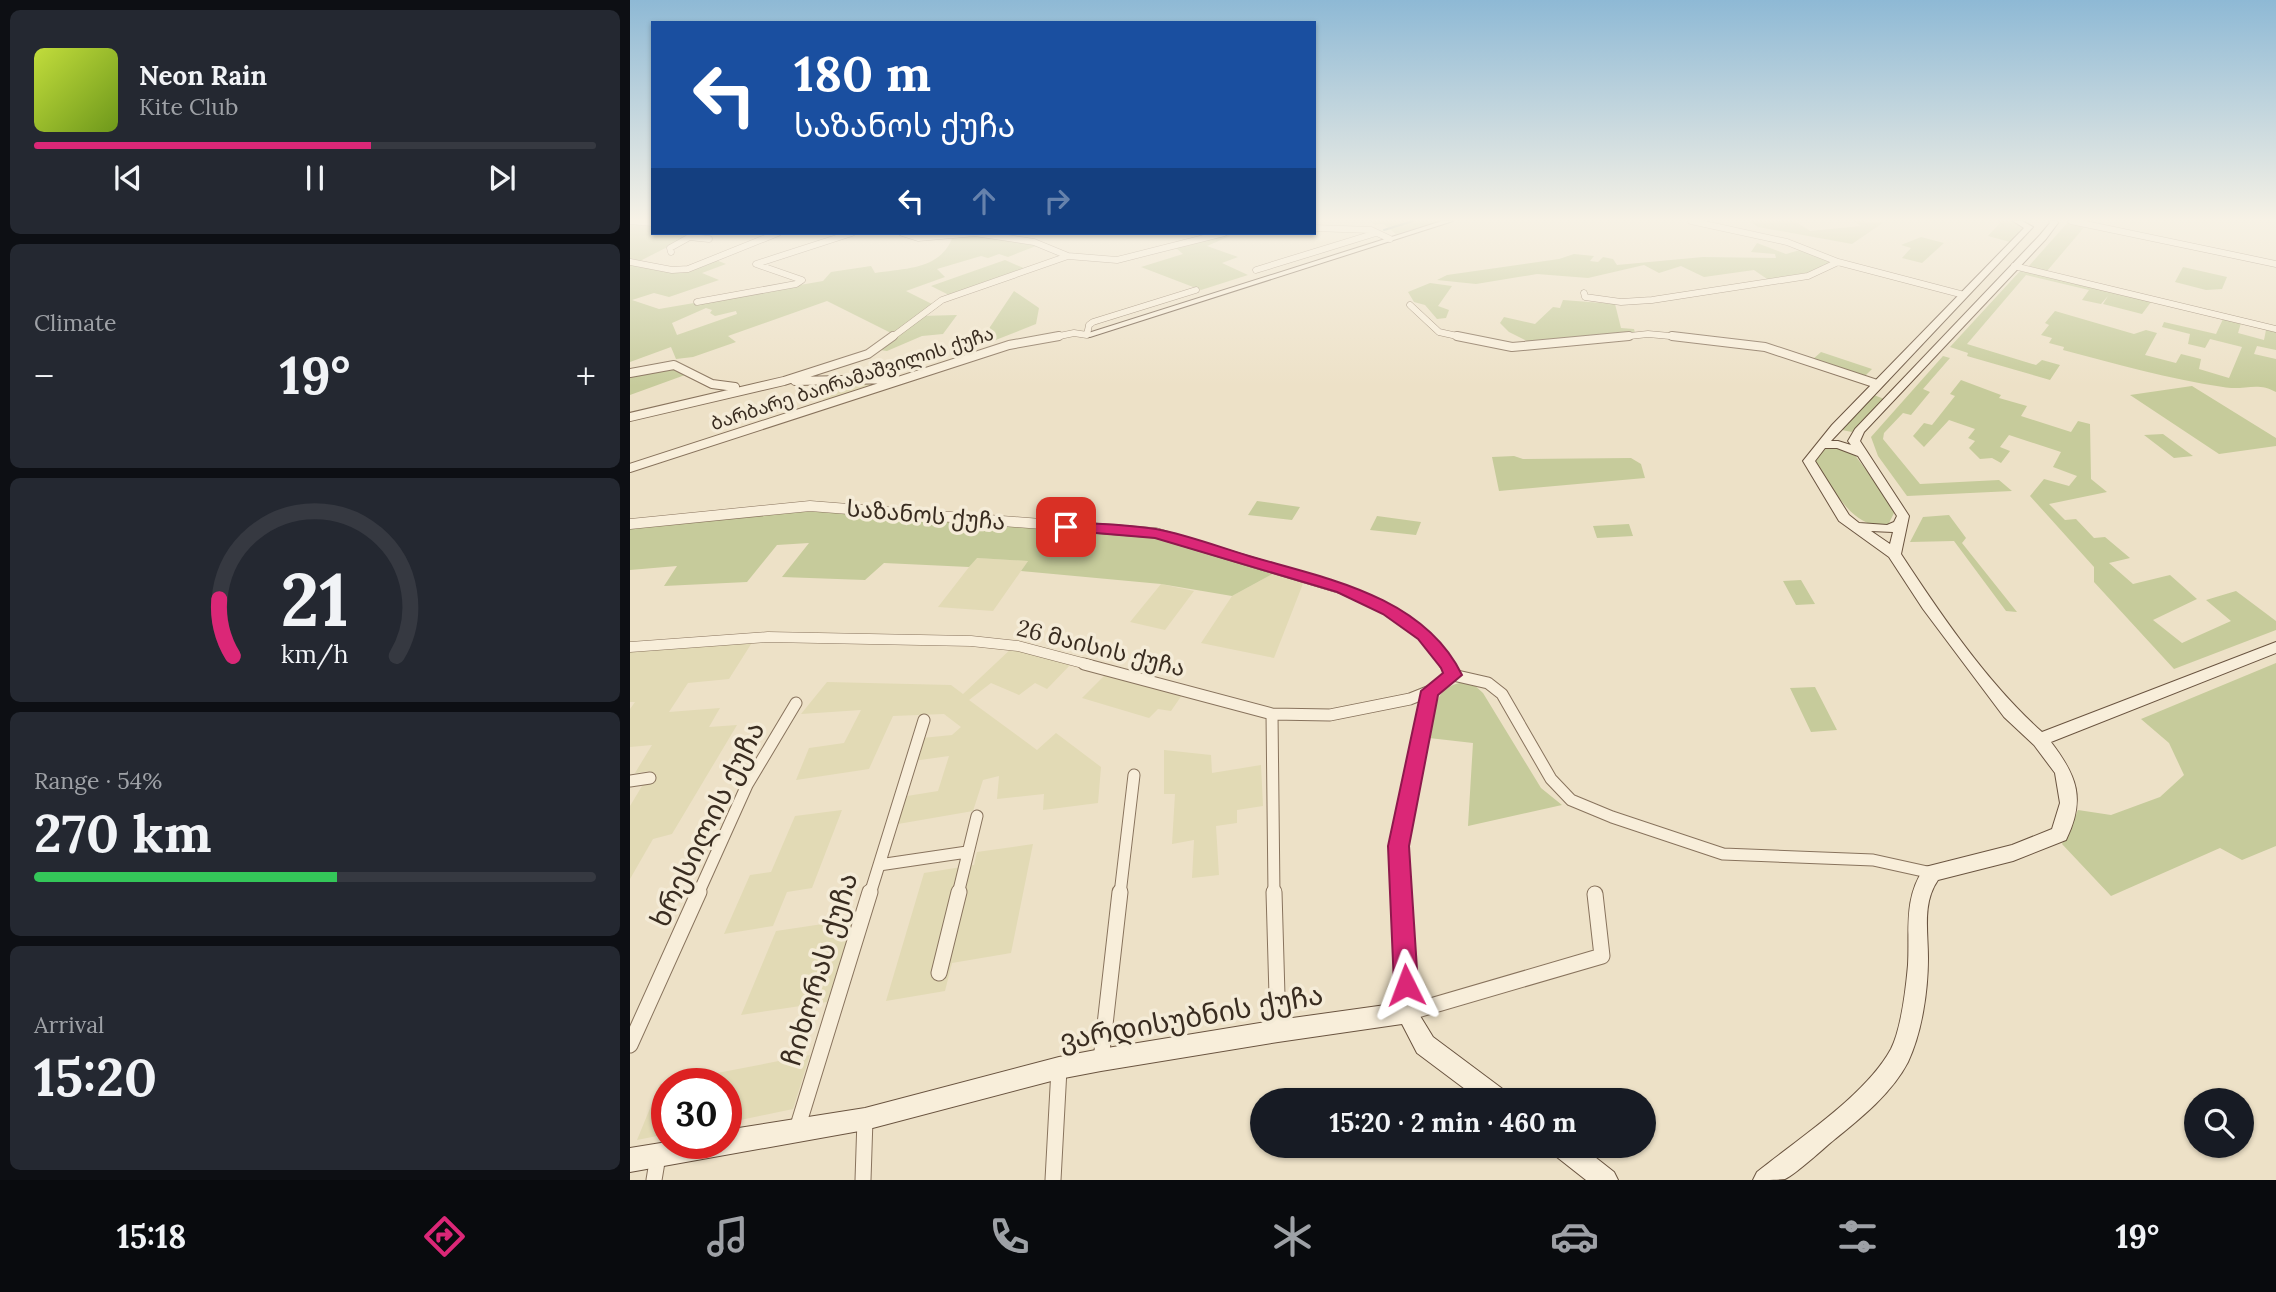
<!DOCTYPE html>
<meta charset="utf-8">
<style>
body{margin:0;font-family:Lora,"Noto Sans Georgian",serif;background:#242831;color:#f1f3f6;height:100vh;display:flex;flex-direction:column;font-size:26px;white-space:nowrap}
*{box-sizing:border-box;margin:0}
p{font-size:23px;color:#9ea1a6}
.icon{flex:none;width:38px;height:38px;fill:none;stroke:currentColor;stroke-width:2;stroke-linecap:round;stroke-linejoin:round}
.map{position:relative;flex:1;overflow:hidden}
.panel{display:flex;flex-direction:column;gap:10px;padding:10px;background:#0d0f14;width:630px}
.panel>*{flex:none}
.hud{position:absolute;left:21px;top:21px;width:665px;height:214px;border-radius:0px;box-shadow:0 2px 5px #0004;background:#1a4fa0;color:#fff;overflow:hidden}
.controls{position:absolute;left:1554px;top:1088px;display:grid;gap:14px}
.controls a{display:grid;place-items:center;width:70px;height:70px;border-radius:50%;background:#171b24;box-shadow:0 2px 5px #0004;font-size:35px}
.speed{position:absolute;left:21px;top:1068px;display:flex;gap:14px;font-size:35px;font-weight:700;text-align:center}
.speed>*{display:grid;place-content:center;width:91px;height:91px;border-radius:50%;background:#171b24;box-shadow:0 2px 5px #0004;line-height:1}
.speed .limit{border:10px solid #d22;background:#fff;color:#111}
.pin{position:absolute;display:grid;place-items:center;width:60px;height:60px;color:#fff;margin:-30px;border-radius:14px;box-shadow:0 4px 10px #0006}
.me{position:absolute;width:77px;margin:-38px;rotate:357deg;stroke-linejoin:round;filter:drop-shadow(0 0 5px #0008)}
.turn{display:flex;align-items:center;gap:24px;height:147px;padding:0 28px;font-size:32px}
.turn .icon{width:91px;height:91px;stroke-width:2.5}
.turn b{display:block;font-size:49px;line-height:60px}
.lanes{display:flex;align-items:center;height:66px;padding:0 28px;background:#0003;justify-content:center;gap:35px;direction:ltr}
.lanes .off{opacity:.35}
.big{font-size:52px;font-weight:700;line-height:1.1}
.panel .card{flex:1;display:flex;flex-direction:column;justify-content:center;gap:10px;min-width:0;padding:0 24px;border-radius:10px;background:#242831}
.panel .dial{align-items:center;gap:0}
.dial svg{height:182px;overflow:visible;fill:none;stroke:#363941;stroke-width:7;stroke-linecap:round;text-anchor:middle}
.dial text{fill:#f1f3f6;stroke:none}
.song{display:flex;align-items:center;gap:21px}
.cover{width:84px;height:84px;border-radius:10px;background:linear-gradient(135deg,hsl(70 70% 55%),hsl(80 70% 35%))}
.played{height:7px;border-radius:4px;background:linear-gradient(90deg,#db2777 60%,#363941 60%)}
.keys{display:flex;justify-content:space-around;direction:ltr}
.heat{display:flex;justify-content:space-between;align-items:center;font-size:38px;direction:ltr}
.charge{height:10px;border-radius:5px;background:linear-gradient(90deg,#34c759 54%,#363941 0)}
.trip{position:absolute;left:620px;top:1088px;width:406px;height:70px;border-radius:35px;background:#171b24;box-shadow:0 2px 5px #0004;font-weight:700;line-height:70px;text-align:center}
.dock{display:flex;height:112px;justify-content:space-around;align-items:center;background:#090b0e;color:#9ea1a6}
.dock .icon{width:49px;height:49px}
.dock .current{color:#db2777}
.dock b{font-size:32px;color:#f1f3f6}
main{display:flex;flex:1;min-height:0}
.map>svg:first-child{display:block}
.farmland{fill:#e2dab5}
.green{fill:#c6cb9b;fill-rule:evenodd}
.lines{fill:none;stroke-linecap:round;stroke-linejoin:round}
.stream{stroke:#6f8f87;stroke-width:2}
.street-far4-casing{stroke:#88735d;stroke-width:7}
.street-far3-casing{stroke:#88735d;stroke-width:10}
.street-far2-casing{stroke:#88735d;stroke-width:11}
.street-far1-casing{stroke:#88735d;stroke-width:13}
.street-casing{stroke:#88735d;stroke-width:17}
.secondary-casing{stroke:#6a5440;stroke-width:2}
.street-far4{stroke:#f8eeda;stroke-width:6}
.street-far3{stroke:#f8eeda;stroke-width:8}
.street-far2{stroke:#f8eeda;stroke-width:10}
.street-far1{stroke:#f8eeda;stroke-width:11}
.street{stroke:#f8eeda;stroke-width:15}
.secondary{fill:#f8eeda;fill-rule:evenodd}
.route{fill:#db2777;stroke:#8e194d;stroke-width:2}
.labels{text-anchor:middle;stroke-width:7;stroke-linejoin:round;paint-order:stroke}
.far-street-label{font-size:19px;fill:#392c20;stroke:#f4ebd7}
.street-label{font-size:23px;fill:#392c20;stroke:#f4ebd7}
.near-street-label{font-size:28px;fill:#392c20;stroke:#f4ebd7}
</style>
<main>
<section class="panel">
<div class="card">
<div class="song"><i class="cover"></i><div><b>Neon Rain</b><p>Kite Club</p></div></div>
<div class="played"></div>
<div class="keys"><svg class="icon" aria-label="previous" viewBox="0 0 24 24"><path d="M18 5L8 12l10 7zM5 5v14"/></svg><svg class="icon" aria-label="pause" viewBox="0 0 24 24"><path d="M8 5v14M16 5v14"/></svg><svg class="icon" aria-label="next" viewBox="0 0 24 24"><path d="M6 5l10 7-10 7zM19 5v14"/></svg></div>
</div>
<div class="card"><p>Climate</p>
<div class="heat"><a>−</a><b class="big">19°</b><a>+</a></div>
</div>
<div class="card dial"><svg viewBox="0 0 100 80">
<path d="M14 69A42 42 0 1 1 86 69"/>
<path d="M14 69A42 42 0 0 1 8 44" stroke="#db2777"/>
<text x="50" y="56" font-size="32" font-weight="700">21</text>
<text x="50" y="72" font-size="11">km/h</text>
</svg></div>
<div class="card"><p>Range · 54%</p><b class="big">270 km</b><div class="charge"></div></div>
<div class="card"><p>Arrival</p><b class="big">15:20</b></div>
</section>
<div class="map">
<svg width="1646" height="1180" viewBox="0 0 1646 1180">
<rect width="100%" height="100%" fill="#ede1c7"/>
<path class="farmland" d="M 254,381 L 254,385 L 197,404 L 180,383 Z
M 346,558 L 398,561 L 363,611 L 308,607 Z
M 646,572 L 674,581 L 644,658 L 571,643 L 602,596 Z
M 531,584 L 564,591 L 535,630 L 500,622 Z
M 123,641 L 99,679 L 58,683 L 39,712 L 90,708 L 79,727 L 107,725 L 42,834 L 23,839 L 0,879 L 0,806 L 21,771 L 5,773 L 22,745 L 0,747 L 0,709 L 5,702 L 0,702 L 0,651 Z
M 383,647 L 442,663 L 417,689 L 405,683 L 389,695 L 361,683 L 339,700 L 407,750 L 426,733 L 471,767 L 468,803 L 413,810 L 414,794 L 367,799 L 369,776 L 353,780 L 343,811 L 268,824 L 277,796 L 308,791 L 319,756 L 283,761 L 292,738 L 322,735 L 331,727 L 314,714 L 263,716 L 239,769 L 166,780 L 179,748 L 214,743 L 231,710 L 171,714 L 197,682 L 321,685 L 333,694 Z
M 476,674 L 552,695 L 541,711 L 528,709 L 519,718 L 452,698 Z
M 534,750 L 581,755 L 582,773 L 631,765 L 633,806 L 607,810 L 607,823 L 586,826 L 589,875 L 562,878 L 564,840 L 542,844 L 545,794 L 534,794 Z
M 212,810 L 182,888 L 157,892 L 143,926 L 94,934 L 120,875 L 141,872 L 165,816 Z
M 403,844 L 381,953 L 322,963 L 315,991 L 256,1001 L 294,873 L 344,865 L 347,852 Z
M 226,919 L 197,1002 L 111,1015 L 146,931 Z
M 180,1055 L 163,1109 L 96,1123 L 96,1083 L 37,1083 L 37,1134 L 7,1140 L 30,1084 Z"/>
<path class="green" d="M 740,221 L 809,221 L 766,234 L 753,224 L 745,225 Z
M 1119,221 L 1165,221 L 1180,231 L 1231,226 L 1223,221 L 1254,222 L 1222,244 L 1128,227 Z
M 1368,221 L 1381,221 L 1394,227 L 1380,242 L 1358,236 L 1370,223 Z
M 1439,221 L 1456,225 L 1417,271 L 1398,267 Z
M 23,223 L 23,233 L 65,233 L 8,262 L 0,261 L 0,224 Z
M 598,233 L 600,236 L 577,246 L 608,257 L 592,263 L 618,275 L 571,290 L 511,267 L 553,254 L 545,247 Z
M 347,234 L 406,246 L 378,257 L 369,254 L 358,258 L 351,256 L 307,269 L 315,277 L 276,291 L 302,304 L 263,334 L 197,301 L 98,336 L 106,342 L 63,357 L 46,359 L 41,347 L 0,362 L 0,264 L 39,271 L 86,260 L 96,264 L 72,273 L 89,280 L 39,297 L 24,293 L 2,300 L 29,309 L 193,281 L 201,272 L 241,266 L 245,273 C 276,268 311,270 323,236 ZM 76,308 L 82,310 L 80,313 L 85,316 L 106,311 L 107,314 L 47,335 L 42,323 Z
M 1291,237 L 1314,243 L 1292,263 L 1272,258 L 1281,248 L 1271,245 Z
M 1127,243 L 1156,254 L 1170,250 L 1202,262 L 1182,273 L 1140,281 L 1124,270 L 1074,277 L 1051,266 L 1029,273 L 1014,265 L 958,278 L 907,274 L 846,284 L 807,280 L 817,275 L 929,259 L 944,254 L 964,256 L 960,261 L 968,262 L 973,257 L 983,259 L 987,265 L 1073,257 L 1146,258 L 1145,254 L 1121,252 Z
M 375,260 L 398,270 L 319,295 L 301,286 Z
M 1553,267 L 1597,277 L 1592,289 L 1576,290 L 1545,282 Z
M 1391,270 L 1521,302 L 1512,314 L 1473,304 L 1478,296 L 1471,304 L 1452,300 L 1459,290 L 1396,275 L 1337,344 L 1406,365 L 1412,360 L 1430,365 L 1420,380 L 1337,356 L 1338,353 L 1320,347 Z
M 800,283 L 822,286 L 808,306 L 819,310 L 816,318 L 807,319 L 795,305 L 784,302 L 778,292 Z
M 384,291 L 409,308 L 406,324 L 358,343 L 348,334 L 358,330 Z
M 933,300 L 985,304 L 991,328 L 1004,329 L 1005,333 L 901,343 L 879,332 L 870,323 L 874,317 L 905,324 L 923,307 L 930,308 Z
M 1425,311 L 1504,334 L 1516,330 L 1527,333 L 1515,355 L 1546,363 L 1551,354 L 1571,359 L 1569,369 L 1599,378 L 1612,347 L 1580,339 L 1575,348 L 1558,344 L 1560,334 L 1532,327 L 1534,322 L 1586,334 L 1593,319 L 1611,323 L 1608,333 L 1634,340 L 1636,330 L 1646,332 L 1646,350 L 1627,346 L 1624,354 L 1646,359 L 1646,392 C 1627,381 1614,391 1593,387 C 1539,379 1486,364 1433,350 L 1434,347 L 1419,343 L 1422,338 L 1411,335 L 1419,325 L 1415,323 Z
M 327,315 L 313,334 L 292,336 L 257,351 L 250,350 L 290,316 Z
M 1191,352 L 1242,369 L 1234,377 L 1182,360 Z
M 1313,356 L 1320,358 L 1293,389 L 1300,392 L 1281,415 L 1273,413 L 1254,433 L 1253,439 L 1290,484 L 1369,480 L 1382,491 L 1277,496 L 1248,456 L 1241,437 Z
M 43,367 L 55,375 L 0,395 L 0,374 Z
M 1331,380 L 1371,395 L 1369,398 L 1397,406 L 1391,416 L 1441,432 L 1448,421 L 1460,424 L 1461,479 L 1477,492 L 1419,504 L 1435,520 L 1446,519 L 1464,538 L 1475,537 L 1500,558 L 1479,563 L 1503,584 L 1540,575 L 1567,599 L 1523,620 L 1552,643 L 1601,621 L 1576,600 L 1606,591 L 1646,621 L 1646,630 L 1544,669 L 1464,582 L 1464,567 L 1400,496 L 1414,479 L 1439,486 L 1447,476 L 1423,467 L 1431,452 L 1379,435 L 1370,447 L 1380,451 L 1371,463 L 1362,458 L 1350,459 L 1339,448 L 1345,441 L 1338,438 L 1345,429 L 1319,420 L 1294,447 L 1283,436 L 1294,423 L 1302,425 L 1325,396 L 1320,394 Z
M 1562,386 L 1646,438 L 1646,446 L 1589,454 L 1500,395 Z
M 1244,395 L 1254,399 L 1222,432 L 1212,430 Z
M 1533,434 L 1563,456 L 1544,458 L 1514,435 Z
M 1199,445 L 1221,450 L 1263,506 L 1264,513 L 1258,525 C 1222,531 1203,487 1186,463 L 1186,456 Z
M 884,456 L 893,459 L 1001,458 L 1011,464 L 1015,478 L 869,491 L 862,457 Z
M 627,501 L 670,507 L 662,520 L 618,515 Z
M 178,510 L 526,536 L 646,572 L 602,596 L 531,584 L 391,571 L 398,561 L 347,558 L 339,567 L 254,563 L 235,580 L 152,577 L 179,543 L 147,545 L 117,582 L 34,586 L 47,566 L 0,570 L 0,528 Z
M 1319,515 L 1336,538 L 1332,543 L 1387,612 L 1376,611 L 1324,541 L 1280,542 L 1293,517 Z
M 747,516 L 791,522 L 786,535 L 740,530 Z
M 999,524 L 1003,536 L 967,538 L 963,526 Z
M 1171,580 L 1185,604 L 1166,605 L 1153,581 Z
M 1646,663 L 1646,846 L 1612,860 L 1590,848 L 1481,896 L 1432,844 L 1448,810 L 1481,815 L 1530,797 L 1554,775 L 1539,743 L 1511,719 Z
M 834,682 L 842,683 L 853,693 L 911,788 L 932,805 L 838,826 L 843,743 L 799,738 C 806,710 802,687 834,682 Z
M 1185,687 L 1207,730 L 1181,732 L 1160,688 Z"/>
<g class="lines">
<path class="stream" d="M 754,230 L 783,221"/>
<defs>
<path id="street-far4" d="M 0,221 L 23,223
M 1441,221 L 1646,264
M 684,228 L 741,230 L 760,239
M 272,233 L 288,238 L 346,233
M 345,233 L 404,242 L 438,256 L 487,260 L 594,233
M 59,237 L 79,239
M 41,252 L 40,248 L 67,233
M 0,262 L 42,270 L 58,269 L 148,233
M 1208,262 L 1334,295
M 1384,266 L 1646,329
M 626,270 L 746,233
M 954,293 L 955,297 L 991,302 L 1022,300 L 1178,276 L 1208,262 L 1157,242 L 1061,221
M 67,302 L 166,284 L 172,280 L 126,264 L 222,233
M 780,305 L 809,332 L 836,338
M 261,338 L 312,300 L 438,256
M 420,338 L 444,333 L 457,335 L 459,325 L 463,322 L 566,290
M 981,338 L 1018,334 L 1062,338"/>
<path id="street-far3" d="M 827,336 L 882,347 L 999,336
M 1042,336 L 1135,347 L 1247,384
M 0,373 L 44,365 L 82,384 L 105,387
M 165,381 L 265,379
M 0,417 L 154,381 L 238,354 L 263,336
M 0,468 L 379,345 L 429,336"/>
<path id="street-far2" d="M 0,524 L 180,506 L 526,533 L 712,589 L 758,610 L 794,635 L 816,665
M 0,647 L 138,637 L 341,641 L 388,646 L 460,665"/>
<path id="street-far1" d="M 454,664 L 642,714 L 700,715 L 780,699 L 800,691 L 823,675
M 815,664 L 823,675
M 823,675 L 858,683 L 872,694 L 921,779 L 941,800 L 982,817 L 1093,854 L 1243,860 L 1302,873
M 642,714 L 644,894
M 0,781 L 20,778
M 249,865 L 337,852
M 68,894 L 117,785 L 166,703
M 240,894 L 294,720
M 328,894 L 347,816
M 490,894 L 504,775
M 771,894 L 768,846 L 800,691"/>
<path id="street" d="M 644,892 L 648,1030
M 770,892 L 777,1013 L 972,956 L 965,894
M 309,973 L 329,892
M 0,1045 L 69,892
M 471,1060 L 490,892
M 167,1129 L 240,892
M 24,1180 L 28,1156
M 233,1180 L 235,1119
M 423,1180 L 429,1069"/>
<path id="secondary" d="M 812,221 L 823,221 L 460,337 L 452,335 Z
M 1383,221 L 1392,221 L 1403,227 L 1201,441 L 1208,441 L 1221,445 L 1218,441 L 1225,429 L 1410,235 L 1420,223 L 1419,221 L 1427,221 L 1428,223 L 1416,239 L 1234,432 L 1230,441 L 1279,516 L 1271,554 C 1311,615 1358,684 1412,732 L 1646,642 L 1646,653 L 1421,742 C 1447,776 1456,799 1436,840 L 1383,861 L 1308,880 C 1292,903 1298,931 1298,958 C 1298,991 1292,1032 1278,1062 C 1262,1093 1231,1118 1205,1139 C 1194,1148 1166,1174 1155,1179 C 1147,1180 1132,1180 1123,1180 L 1127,1172 C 1168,1139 1236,1095 1261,1049 C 1271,1029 1276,988 1278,965 C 1280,930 1273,898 1295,867 L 1382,845 L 1422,829 L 1430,803 L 1425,773 L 1404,745 L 1374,717 L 1293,609 L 1259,557 L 1209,521 L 1173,461 L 1202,425 L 1394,228 ZM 1195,448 L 1207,448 L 1228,456 L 1267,516 L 1264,522 L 1257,525 L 1229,523 L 1219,515 L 1185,461 ZM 1241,531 L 1263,532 L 1260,544 Z
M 777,1002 L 784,1006 L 803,1037 L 878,1093 L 881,1101 L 851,1101 L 787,1053 L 772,1024 L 648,1042 L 471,1071 L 429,1079 L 235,1130 L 0,1172 L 0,1148 L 37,1142 L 96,1143 L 96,1130 L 235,1108 L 429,1057 L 471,1049 L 648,1020 Z
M 919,1146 L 951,1146 L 984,1172 L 988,1180 L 956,1180 L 923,1154 Z"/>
</defs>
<use href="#street-far4" class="street-far4-casing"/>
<use href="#street-far3" class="street-far3-casing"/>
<use href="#street-far2" class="street-far2-casing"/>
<use href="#street-far1" class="street-far1-casing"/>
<use href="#street" class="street-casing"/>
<use href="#secondary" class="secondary-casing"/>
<use href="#street-far4" class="street-far4"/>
<use href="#street-far3" class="street-far3"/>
<use href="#street-far2" class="street-far2"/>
<use href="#street-far1" class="street-far1"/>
<use href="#street" class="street"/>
<use href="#secondary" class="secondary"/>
</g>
<linearGradient id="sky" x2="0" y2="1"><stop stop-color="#8eb9d5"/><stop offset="0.57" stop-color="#f7f2e6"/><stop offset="1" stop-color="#f7f2e6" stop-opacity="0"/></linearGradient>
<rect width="1646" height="386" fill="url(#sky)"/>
<path class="route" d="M 436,522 C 465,524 497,524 526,529 C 558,535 589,547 619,556 C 695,578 794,596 832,675 L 808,695 L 779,846 L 788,985 L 784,993 L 776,997 L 767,993 L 764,985 L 758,846 L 791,691 L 813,673 L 811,668 L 788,639 L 753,614 L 707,592 L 525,538 L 430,530 L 428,527 Z"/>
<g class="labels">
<g class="far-street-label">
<text transform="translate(222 378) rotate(-18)" y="7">ბარბარე ბაირამაშვილის ქუჩა</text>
</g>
<g class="street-label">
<text transform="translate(296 515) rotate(5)" y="8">საზანოს ქუჩა</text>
<text transform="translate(471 648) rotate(14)" y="8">26 მაისის ქუჩა</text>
</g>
<g class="near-street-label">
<text transform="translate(77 824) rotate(-64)" y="10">ხრესილის ქუჩა</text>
<text transform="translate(189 969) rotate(-73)" y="10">ჩიხორას ქუჩა</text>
<text transform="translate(561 1017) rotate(-10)" y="10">ვარდისუბნის ქუჩა</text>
</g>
</g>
</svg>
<div class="controls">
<a><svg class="icon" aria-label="search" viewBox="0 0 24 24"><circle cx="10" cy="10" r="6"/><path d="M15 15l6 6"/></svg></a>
</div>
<div class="speed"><div class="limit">30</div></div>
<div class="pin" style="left:436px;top:527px;background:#d93025"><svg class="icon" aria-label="arrive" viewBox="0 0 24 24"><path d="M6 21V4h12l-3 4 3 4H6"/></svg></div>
<svg class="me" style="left:776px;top:985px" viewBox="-20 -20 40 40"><path d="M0-17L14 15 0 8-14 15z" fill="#db2777" stroke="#fff" stroke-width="4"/></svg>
<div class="trip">15:20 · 2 min · 460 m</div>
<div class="hud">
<div class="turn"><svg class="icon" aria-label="left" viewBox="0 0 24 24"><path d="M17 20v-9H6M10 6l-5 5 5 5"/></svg><div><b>180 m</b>საზანოს ქუჩა</div></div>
<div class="lanes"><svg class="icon" aria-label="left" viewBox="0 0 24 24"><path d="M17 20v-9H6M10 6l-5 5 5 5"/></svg><svg class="icon off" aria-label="ahead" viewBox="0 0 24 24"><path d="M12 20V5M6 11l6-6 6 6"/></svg><svg class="icon off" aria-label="right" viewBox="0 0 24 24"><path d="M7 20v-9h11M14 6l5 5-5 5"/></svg></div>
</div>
</div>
</main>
<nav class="dock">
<b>15:18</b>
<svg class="icon current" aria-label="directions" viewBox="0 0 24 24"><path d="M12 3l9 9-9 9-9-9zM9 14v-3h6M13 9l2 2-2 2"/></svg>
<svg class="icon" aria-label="music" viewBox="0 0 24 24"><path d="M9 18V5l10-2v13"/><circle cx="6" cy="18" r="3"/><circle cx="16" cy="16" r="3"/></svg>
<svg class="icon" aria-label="phone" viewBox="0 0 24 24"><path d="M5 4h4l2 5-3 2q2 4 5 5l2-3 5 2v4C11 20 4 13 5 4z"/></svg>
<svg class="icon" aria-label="climate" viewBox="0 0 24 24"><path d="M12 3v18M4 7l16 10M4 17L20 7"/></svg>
<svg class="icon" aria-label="car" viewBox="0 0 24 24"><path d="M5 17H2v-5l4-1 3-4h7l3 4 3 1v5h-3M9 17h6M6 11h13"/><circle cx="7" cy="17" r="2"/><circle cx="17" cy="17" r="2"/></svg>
<svg class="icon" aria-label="filters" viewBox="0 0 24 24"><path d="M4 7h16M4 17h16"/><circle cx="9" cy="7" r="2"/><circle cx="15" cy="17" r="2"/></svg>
<b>19°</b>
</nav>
